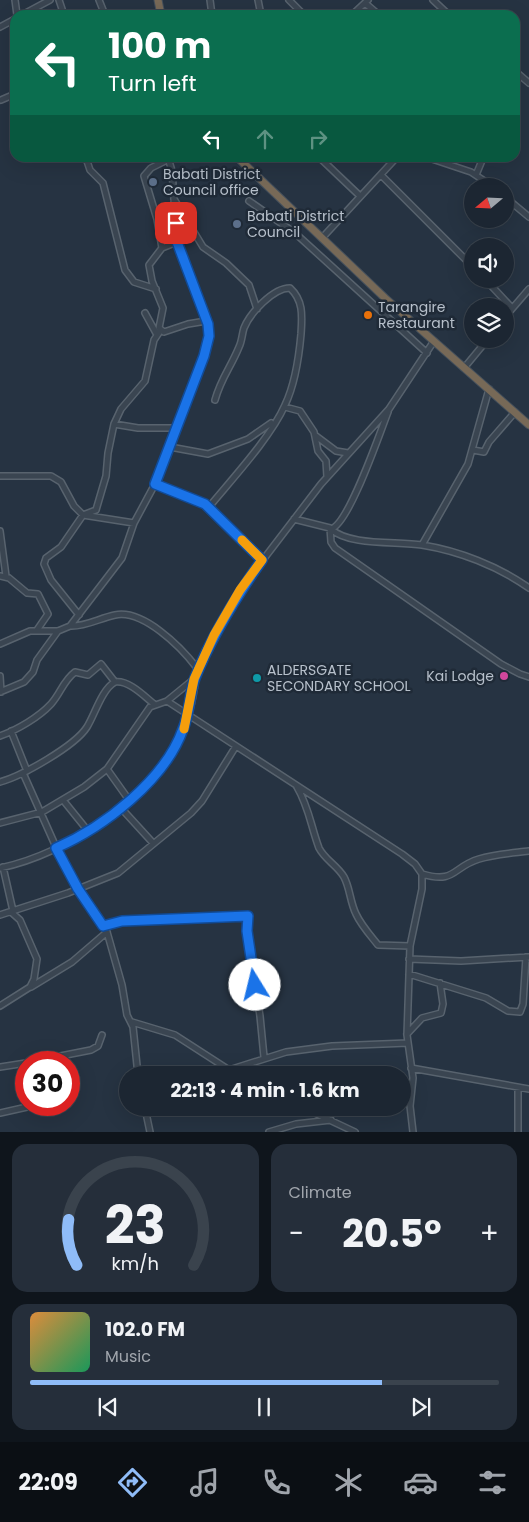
<!DOCTYPE html>
<meta charset="utf-8">
<style>
body{margin:0;font-family:Poppins,sans-serif;background:#252e3a;color:#f1f3f6;height:100vh;display:flex;flex-direction:column;font-size:19px;white-space:nowrap}
*{box-sizing:border-box;margin:0}
p{font-size:16px;color:#a0a5ac}
.icon{flex:none;width:28px;height:28px;fill:none;stroke:currentColor;stroke-width:2;stroke-linecap:round;stroke-linejoin:round}
.map{position:relative;height:1132px;overflow:hidden}
.drawer{display:flex;flex-direction:column;gap:12px;padding:12px;background:#0f151c;flex:1}
.drawer>*{flex:none}
.hud{position:absolute;left:10px;top:10px;width:510px;height:152px;border-radius:15px;box-shadow:0 5px 20px #0002,0 0 0 1px #3a434d;background:#0b6e4f;color:#fff;overflow:hidden}
.needle{width:32px;rotate:251deg}
.fabs{position:absolute;left:464px;top:178px;display:grid;gap:10px}
.fabs a{display:grid;place-items:center;width:50px;height:50px;border-radius:50%;background:#1c2632;box-shadow:0 5px 20px #0002,0 0 0 1px #3a434d;font-size:25px}
.speed{position:absolute;left:15px;top:1051px;display:flex;gap:10px;font-size:25px;font-weight:700;text-align:center}
.speed>*{display:grid;place-content:center;width:65px;height:65px;border-radius:50%;background:#1c2632;box-shadow:0 5px 20px #0002,0 0 0 1px #3a434d;line-height:1}
.speed .limit{border:8px solid #d22;background:#fff;color:#111}
.pin{position:absolute;display:grid;place-items:center;width:42px;height:42px;color:#fff;margin:-21px;border-radius:10px;box-shadow:0 2px 8px #0006}
.me{position:absolute;width:55px;margin:-28px;rotate:351deg;stroke-linejoin:round;filter:drop-shadow(0 0 4px #0008)}
.turn{display:flex;align-items:center;gap:18px;height:105px;padding:0 15px;font-size:22px}
.turn .icon{width:65px;height:65px;stroke-width:2.5}
.turn b{display:block;font-size:35px;line-height:42px}
.lanes{display:flex;align-items:center;height:48px;padding:0 15px;background:#0003;justify-content:center;gap:25px;direction:ltr}
.lanes .off{opacity:.35}
.big{font-size:38px;font-weight:700;line-height:1.1}
.drawer .widget{flex:1;display:flex;flex-direction:column;justify-content:center;gap:8px;min-width:0;padding:0 18px;border-radius:15px;background:#252e3a}
.drawer .dial{align-items:center;gap:0}
.dial svg{height:130px;overflow:visible;fill:none;stroke:#3a434d;stroke-width:7;stroke-linecap:round;text-anchor:middle}
.dial text{fill:#f1f3f6;stroke:none}
.song{display:flex;align-items:center;gap:15px}
.cover{width:60px;height:60px;border-radius:8px;background:linear-gradient(135deg,hsl(30 70% 55%),hsl(150 70% 35%))}
.played{height:5px;border-radius:2px;background:linear-gradient(90deg,#8fbcf8 75%,#3a434d 75%)}
.keys{display:flex;justify-content:space-around;direction:ltr}
.heat{display:flex;justify-content:space-between;align-items:center;font-size:28px;direction:ltr}
.drawer .tiles{flex:1;display:grid;gap:12px;grid-template-columns:1fr 1fr}
.widget:last-child{grid-column:span 2}
.trip{position:absolute;left:119px;top:1066px;width:292px;height:50px;border-radius:25px;background:#1c2632;box-shadow:0 5px 20px #0002,0 0 0 1px #3a434d;font-weight:700;line-height:50px;text-align:center}
.dock{display:flex;height:80px;justify-content:space-around;align-items:center;background:#0b0f14;color:#a0a5ac}
.dock .icon{width:35px;height:35px}
.dock .active{color:#8fbcf8}
.dock b{font-size:22px;color:#f1f3f6}
.map>svg:first-child{display:block}
.lines{fill:none;stroke-linecap:round;stroke-linejoin:round}
.minor-casing{stroke:#58636e;stroke-width:8}
.highway-casing{stroke:#45505c;stroke-width:9}
.minor{stroke:#3a4551;stroke-width:5}
.highway{stroke:#776957;stroke-width:7}
.route-casing{stroke:#114b97;stroke-width:12}
.route{stroke:#1a73e8;stroke-width:9}
.slow{stroke:#f59e0b;stroke-width:9}
.service-dot{fill:#5c6f8a;stroke:#1f2a37;stroke-width:2}
.food-dot{fill:#e8710a;stroke:#1f2a37;stroke-width:2}
.hotel-dot{fill:#d1479c;stroke:#1f2a37;stroke-width:2}
.culture-dot{fill:#0f9aa8;stroke:#1f2a37;stroke-width:2}
.labels{text-anchor:middle;stroke-width:5;stroke-linejoin:round;paint-order:stroke}
.poi-label{font-size:14px;fill:#b7c0cb;stroke:#1f2a37;text-anchor:start}
</style>
<div class="map">
<svg width="529" height="1132" viewBox="0 0 529 1132">
<rect width="100%" height="100%" fill="#263342"/>
<g class="lines">
<defs>
<path id="minor" d="M 15,0 L 17,15
M 59,0 L 64,15
M 99,0 L 105,15
M 210,0 L 212,15
M 258,0 L 261,15
M 289,0 L 304,15
M 433,0 L 449,15
M 365,3 L 379,15
M 22,15 L 50,0
M 352,15 L 368,0
M 0,27 L 15,19
M 515,71 L 529,83
M 1,100 L 15,94
M 86,158 L 90,170 L 103,183 L 125,270 L 134,282 L 156,289
M 320,158 L 360,196
M 429,158 L 471,172 L 492,186
M 381,175 L 472,266
M 476,175 L 483,158
M 505,197 L 529,217
M 174,199 L 203,247 L 226,263 L 249,285 L 257,309
M 249,201 L 295,233 L 427,353
M 322,238 L 396,158
M 177,242 L 162,248 L 149,265 L 152,281 L 163,308 L 159,328 L 164,332 L 188,324 L 206,321
M 162,248 L 157,219 L 144,176 L 151,168 L 169,159
M 485,279 L 512,308
M 145,313 L 156,333
M 505,317 L 529,289
M 464,368 L 488,339
M 285,407 L 300,411 L 314,432 L 318,451 L 326,461 L 327,477
M 388,412 C 380,432 349,524 331,529 C 349,546 397,541 422,545 C 459,551 498,566 529,588
M 114,424 L 138,428 L 176,428
M 316,436 L 336,451 L 348,453
M 170,447 L 208,454 L 248,439 L 271,423
M 473,450 L 484,452 L 489,442 L 515,412
M 0,476 L 51,476 L 61,482 L 74,506 L 83,515 L 134,523
M 155,484 L 205,504 L 262,559
M 209,507 C 232,479 271,437 285,405 C 295,384 299,357 301,334 C 302,317 304,301 290,288 C 273,288 250,313 244,328 C 242,334 242,341 239,347 C 231,367 221,378 215,400
M 294,519 L 330,528 L 331,542 L 335,548 L 501,664 L 520,674 L 529,677
M 0,531 L 6,576
M 422,545 L 468,464 L 489,389
M 0,576 L 9,578 L 27,593 L 38,594 L 48,614 L 37,630
M 79,615 L 51,580 L 44,564 L 46,558 L 61,547 L 83,515 L 96,510 L 106,476 L 108,453 L 114,424 L 121,409 L 145,381 L 154,340 L 160,331
M 0,644 L 30,631 L 58,631 L 70,626 L 122,558 L 134,523 L 155,484 L 208,345 L 208,325 L 177,242 L 172,171 L 168,158
M 0,676 L 1,692
M 0,692 L 24,682 L 33,672 L 37,660 L 58,631
M 167,701 L 402,854 L 415,864 L 422,874 L 422,889 L 410,946 L 407,1035 L 413,1078 L 410,1106 L 413,1132
M 11,731 L 27,771
M 0,736 C 17,730 39,717 51,704 C 61,693 63,681 75,672 L 88,675 L 101,664 L 115,682
M 107,769 L 129,800
M 23,773 L 64,865 L 107,932 L 122,985 L 127,1015 L 133,1027 L 138,1075
M 0,782 C 22,776 75,746 87,727 C 95,714 102,689 115,682 C 129,680 144,696 154,704
M 297,787 C 309,807 311,827 319,848 C 325,860 337,865 344,877 C 350,888 350,902 356,914 C 361,925 370,935 378,945 L 410,946
M 63,800 L 88,831
M 121,808 L 153,843
M 0,823 L 42,812 L 84,787 L 107,769 L 150,707 L 167,701 L 194,679 L 214,635 L 240,590 L 321,484 L 389,409 L 434,341
M 3,867 L 13,911
M 0,868 C 68,854 156,796 183,730 C 191,712 195,687 197,668 C 181,647 143,609 115,615 C 100,618 85,627 70,626
M 422,874 C 456,884 452,867 479,859 C 495,854 513,853 529,851
M 0,915 L 68,893 L 118,873 L 191,813 L 202,801 L 236,746
M 103,926 L 123,921 L 248,916 L 247,931 L 260,1016 L 264,1057
M 409,959 L 461,961 L 529,957
M 409,974 L 486,998 L 508,1011 L 520,1012 L 523,1004 L 526,957
M 31,987 L 72,962 L 107,932
M 0,1006 L 30,987 L 34,979 L 37,959 L 20,920 L 11,912
M 132,1022 L 175,1035 L 237,1075
M 407,1034 L 422,1018 L 441,1013 L 443,1004 L 440,983
M 30,1062 L 91,1050 L 98,1046 L 102,1035
M 0,1067 L 26,1063
M 411,1068 L 529,1089
M 229,1070 L 286,1052 L 332,1046 L 408,1043
M 145,1108 L 150,1132
M 304,1108 L 355,1132
M 0,1113 L 36,1105
M 269,1132 L 296,1124 L 331,1120
M 518,1132 L 518,1088"/>
<path id="highway" d="M 158,0 L 161,15
M 238,158 L 385,298 L 529,425"/>
</defs>
<use href="#minor" class="minor-casing"/>
<use href="#highway" class="highway-casing"/>
<use href="#minor" class="minor"/>
<use href="#highway" class="highway"/>
</g>
<g class="lines">
<defs>
<path id="route" d="M 176,223 L 177,242 L 208,324 L 209,336 L 204,356 L 155,484 L 205,504 L 262,560 C 236,597 212,635 195,678 C 189,694 190,713 183,729 C 165,780 104,827 56,848 L 78,889 L 103,926 L 122,921 L 248,916 L 247,931 L 255,985"/>
</defs>
<use href="#route" class="route-casing"/>
<use href="#route" class="route"/>
<path class="slow" d="M 184,729 L 194,679 L 214,635 L 240,590 L 262,560 L 242,540"/>
</g>
<g class="service-dot">
<circle cx="153" cy="182" r="5"/>
<circle cx="237" cy="224" r="5"/>
</g>
<circle class="food-dot" cx="368" cy="315" r="5"/>
<circle class="hotel-dot" cx="504" cy="676" r="5"/>
<circle class="culture-dot" cx="257" cy="678" r="5"/>
<g class="labels">
<g class="poi-label">
<text x="163" y="179">Babati District<tspan x="163" dy="16">Council office</tspan></text>
<text x="247" y="221">Babati District<tspan x="247" dy="16">Council</tspan></text>
<text x="378" y="312">Tarangire<tspan x="378" dy="16">Restaurant</tspan></text>
<text x="267" y="675">ALDERSGATE<tspan x="267" dy="16">SECONDARY SCHOOL</tspan></text>
<text x="494" y="681" text-anchor="end">Kai Lodge</text>
</g>
</g>
</svg>
<div class="fabs">
<a><svg class="needle" viewBox="-14 -14 28 28"><path d="M0-13l5 13h-10z" fill="#e53935"/><path d="M0 13l5-13h-10z" fill="#a0a5ac"/></svg></a>
<a><svg class="icon" aria-label="sound" viewBox="0 0 24 24"><path d="M4 9h4l5-4v14l-5-4H4zM17 9q2 3 0 6"/></svg></a>
<a><svg class="icon" aria-label="layers" viewBox="0 0 24 24"><path d="M12 4l9 5-9 5-9-5zM3 14l9 5 9-5"/></svg></a>
</div>
<div class="speed"><div class="limit">30</div></div>
<div class="pin" style="left:176px;top:223px;background:#d93025"><svg class="icon" aria-label="arrive" viewBox="0 0 24 24"><path d="M6 21V4h12l-3 4 3 4H6"/></svg></div>
<svg class="me" style="left:255px;top:985px" viewBox="-20 -20 40 40"><circle r="19" fill="#fff"/><path d="M0-13L10 11 0 6-10 11z" fill="#1a73e8"/></svg>
<div class="trip">22:13 · 4 min · 1.6 km</div>
<div class="hud">
<div class="turn"><svg class="icon" aria-label="left" viewBox="0 0 24 24"><path d="M17 20v-9H6M10 6l-5 5 5 5"/></svg><div><b>100 m</b>Turn left</div></div>
<div class="lanes"><svg class="icon" aria-label="left" viewBox="0 0 24 24"><path d="M17 20v-9H6M10 6l-5 5 5 5"/></svg><svg class="icon off" aria-label="ahead" viewBox="0 0 24 24"><path d="M12 20V5M6 11l6-6 6 6"/></svg><svg class="icon off" aria-label="right" viewBox="0 0 24 24"><path d="M7 20v-9h11M14 6l5 5-5 5"/></svg></div>
</div>
</div>
<section class="drawer">
<div class="tiles">
<div class="widget dial"><svg viewBox="0 0 100 80">
<path d="M14 69A42 42 0 1 1 86 69"/>
<path d="M14 69A42 42 0 0 1 9 41" stroke="#8fbcf8"/>
<text x="50" y="56" font-size="32" font-weight="700">23</text>
<text x="50" y="72" font-size="11">km/h</text>
</svg></div>
<div class="widget"><p>Climate</p>
<div class="heat"><a>−</a><b class="big">20.5°</b><a>+</a></div>
</div>
<div class="widget">
<div class="song"><i class="cover"></i><div><b>102.0 FM</b><p>Music</p></div></div>
<div class="played"></div>
<div class="keys"><svg class="icon" aria-label="previous" viewBox="0 0 24 24"><path d="M18 5L8 12l10 7zM5 5v14"/></svg><svg class="icon" aria-label="pause" viewBox="0 0 24 24"><path d="M8 5v14M16 5v14"/></svg><svg class="icon" aria-label="next" viewBox="0 0 24 24"><path d="M6 5l10 7-10 7zM19 5v14"/></svg></div>
</div>
</div>
</section>
<nav class="dock">
<b>22:09</b>
<svg class="icon active" aria-label="directions" viewBox="0 0 24 24"><path d="M12 3l9 9-9 9-9-9zM9 14v-3h6M13 9l2 2-2 2"/></svg>
<svg class="icon" aria-label="music" viewBox="0 0 24 24"><path d="M9 18V5l10-2v13"/><circle cx="6" cy="18" r="3"/><circle cx="16" cy="16" r="3"/></svg>
<svg class="icon" aria-label="phone" viewBox="0 0 24 24"><path d="M5 4h4l2 5-3 2q2 4 5 5l2-3 5 2v4C11 20 4 13 5 4z"/></svg>
<svg class="icon" aria-label="climate" viewBox="0 0 24 24"><path d="M12 3v18M4 7l16 10M4 17L20 7"/></svg>
<svg class="icon" aria-label="car" viewBox="0 0 24 24"><path d="M5 17H2v-5l4-1 3-4h7l3 4 3 1v5h-3M9 17h6M6 11h13"/><circle cx="7" cy="17" r="2"/><circle cx="17" cy="17" r="2"/></svg>
<svg class="icon" aria-label="filters" viewBox="0 0 24 24"><path d="M4 7h16M4 17h16"/><circle cx="9" cy="7" r="2"/><circle cx="15" cy="17" r="2"/></svg>
</nav>
